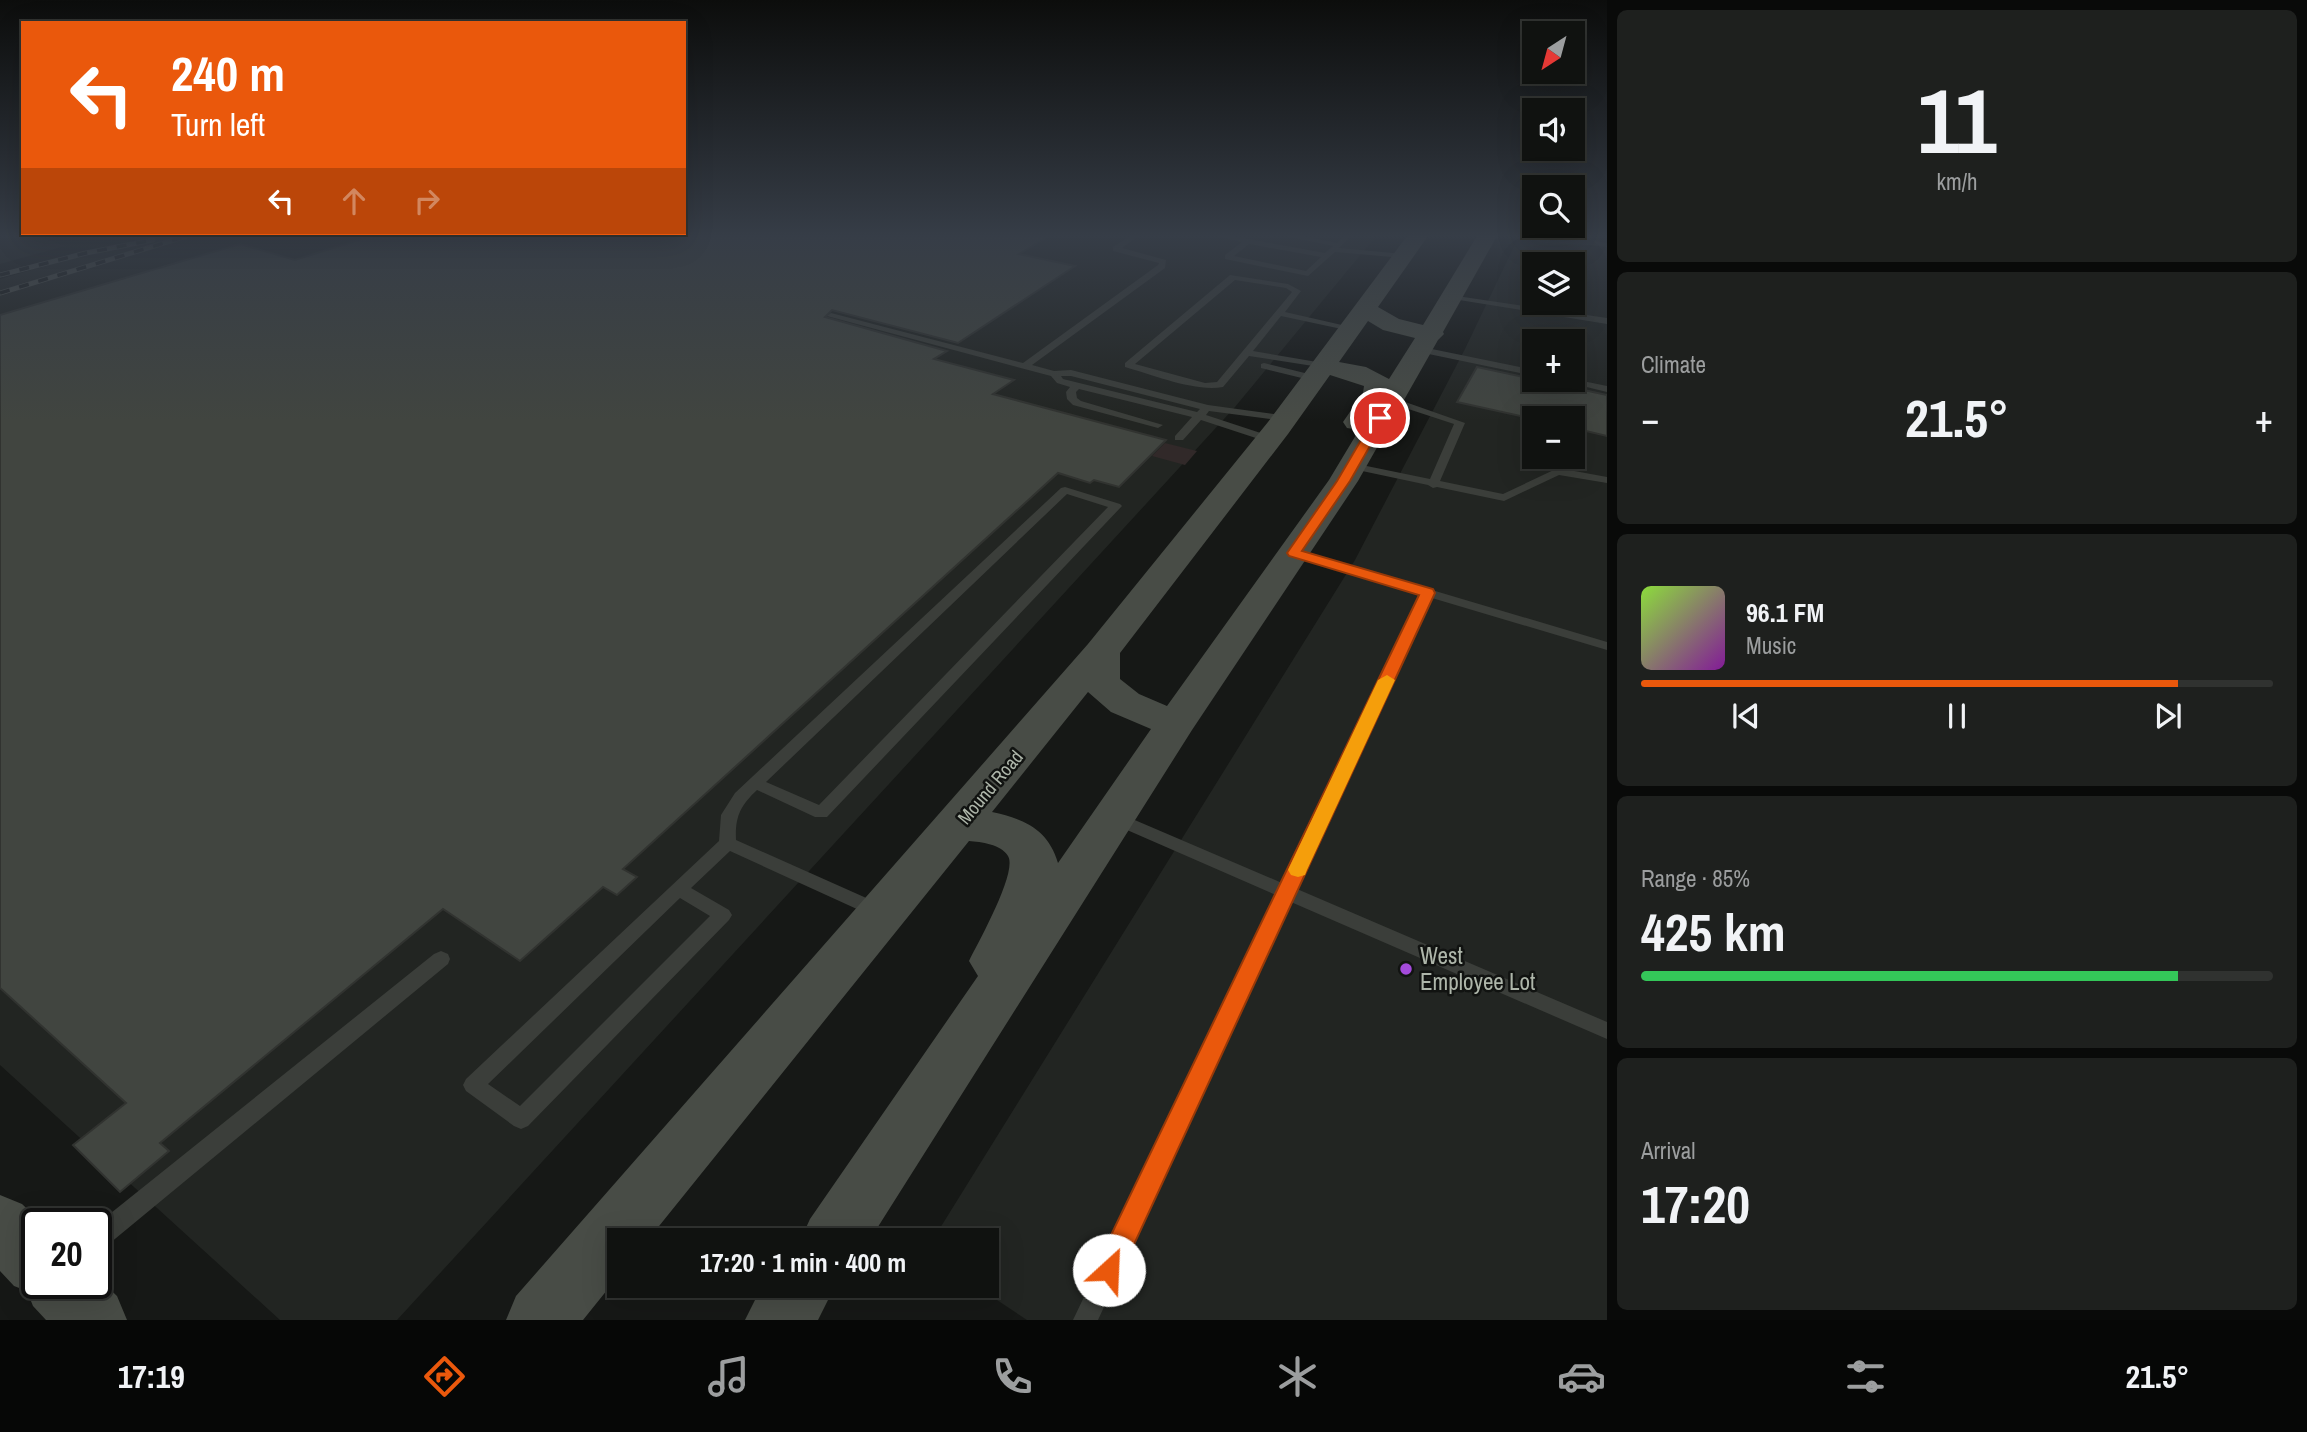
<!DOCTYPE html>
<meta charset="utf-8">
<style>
body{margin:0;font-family:"Archivo Narrow",sans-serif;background:#1e201e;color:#f1f3f6;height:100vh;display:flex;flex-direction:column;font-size:26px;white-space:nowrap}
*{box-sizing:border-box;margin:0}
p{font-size:23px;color:#9c9e9f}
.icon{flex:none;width:38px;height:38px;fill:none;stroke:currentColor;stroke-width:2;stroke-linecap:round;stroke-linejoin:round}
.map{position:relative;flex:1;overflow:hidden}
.details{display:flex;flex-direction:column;gap:10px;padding:10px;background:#090a09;width:700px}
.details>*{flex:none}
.hud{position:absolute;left:21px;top:21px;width:665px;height:214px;border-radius:0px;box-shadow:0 7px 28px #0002,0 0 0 2px #303230;background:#ea580c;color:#fff;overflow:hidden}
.needle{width:46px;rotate:216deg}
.tools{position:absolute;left:1522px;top:21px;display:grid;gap:14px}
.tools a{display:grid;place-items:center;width:63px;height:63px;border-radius:0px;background:#101210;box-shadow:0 7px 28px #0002,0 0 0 2px #303230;font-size:35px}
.speed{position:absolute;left:21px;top:1208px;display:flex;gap:14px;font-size:35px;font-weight:700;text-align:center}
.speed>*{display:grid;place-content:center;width:91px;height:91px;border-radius:50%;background:#101210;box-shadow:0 7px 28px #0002,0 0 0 2px #303230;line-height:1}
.speed .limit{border:4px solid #111;border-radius:10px;background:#fff;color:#111}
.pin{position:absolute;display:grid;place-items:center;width:60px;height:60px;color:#fff;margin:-30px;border:4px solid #fff;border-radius:50%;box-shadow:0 2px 7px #0007}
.me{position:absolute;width:77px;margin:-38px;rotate:25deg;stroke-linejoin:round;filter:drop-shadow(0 0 5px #0008)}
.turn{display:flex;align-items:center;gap:24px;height:147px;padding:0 35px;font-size:32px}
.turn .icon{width:91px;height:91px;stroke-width:2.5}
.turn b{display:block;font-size:49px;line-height:60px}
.lanes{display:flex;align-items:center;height:66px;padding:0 35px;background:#0003;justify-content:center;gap:35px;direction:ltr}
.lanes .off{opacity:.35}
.big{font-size:52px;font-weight:800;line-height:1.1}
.details .card{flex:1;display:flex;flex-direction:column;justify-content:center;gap:10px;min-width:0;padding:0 24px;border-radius:10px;background:#1e201e}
.details .dial{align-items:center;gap:0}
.dial b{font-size:91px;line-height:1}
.song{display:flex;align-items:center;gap:21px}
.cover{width:84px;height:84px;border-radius:10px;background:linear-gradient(135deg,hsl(90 70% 55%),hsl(290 70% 35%))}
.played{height:7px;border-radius:4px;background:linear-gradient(90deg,#ea580c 85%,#303230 85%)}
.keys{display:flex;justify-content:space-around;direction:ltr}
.heat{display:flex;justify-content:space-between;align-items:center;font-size:38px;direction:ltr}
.charge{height:10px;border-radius:5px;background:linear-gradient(90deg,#34c759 85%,#303230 0)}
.trip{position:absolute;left:607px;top:1228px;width:392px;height:70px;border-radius:0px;background:#101210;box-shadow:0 7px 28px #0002,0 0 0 2px #303230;font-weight:800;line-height:70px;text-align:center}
.tabs{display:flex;height:112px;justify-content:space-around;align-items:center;background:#060706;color:#9c9e9f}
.tabs .icon{width:49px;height:49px}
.tabs .on{color:#ea580c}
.tabs b{font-size:32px;color:#f1f3f6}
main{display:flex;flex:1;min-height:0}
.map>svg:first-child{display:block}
.built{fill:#222522;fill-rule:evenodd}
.green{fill:#312929}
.building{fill:#414540;stroke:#313330;stroke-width:2}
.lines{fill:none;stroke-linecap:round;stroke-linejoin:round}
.service{fill:#3b3e3a;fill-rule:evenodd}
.secondary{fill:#484c46;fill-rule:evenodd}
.rail-casing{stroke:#535751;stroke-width:5}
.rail{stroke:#111311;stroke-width:3.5;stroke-dasharray:10;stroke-linecap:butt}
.route{fill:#ea580c;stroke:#983908;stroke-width:2}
.slow{fill:#f59e0b}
.poi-dot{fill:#a44bdb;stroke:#111311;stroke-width:2.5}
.labels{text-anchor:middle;stroke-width:5;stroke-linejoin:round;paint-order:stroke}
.street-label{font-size:19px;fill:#aeb6aa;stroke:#111311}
.near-poi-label{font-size:23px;fill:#aeb6aa;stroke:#111311;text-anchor:start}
</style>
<main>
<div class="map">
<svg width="1607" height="1320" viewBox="0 0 1607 1320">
<rect width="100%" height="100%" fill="#161816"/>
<path class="built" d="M 0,236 L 36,236 L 65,246 L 0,264 Z
M 151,236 L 1376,236 L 1235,407 L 397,1320 L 280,1320 L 0,1065 L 0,279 Z
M 1519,236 L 1607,236 L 1607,1320 L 1027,1320 L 976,1286 L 987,1286 L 987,1241 L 932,1241 L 1355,560 L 1465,349 ZM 1535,264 L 1573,264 L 1573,303 L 1535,303 ZM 1535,341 L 1573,341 L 1573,380 L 1535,380 ZM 1535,418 L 1573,418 L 1573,457 L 1535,457 Z"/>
<path class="green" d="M 1165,443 L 1197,451 L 1185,465 L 1152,456 Z"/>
<path class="building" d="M 371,236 L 1049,236 L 1019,254 L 1075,266 L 958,343 L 832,310 L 825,317 L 947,351 L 934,359 L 1014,380 L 993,394 L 1166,440 L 1119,487 L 1094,480 L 1090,483 L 1058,473 L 623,869 L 637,877 L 617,895 L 603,887 L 520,961 L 443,909 L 160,1143 L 169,1151 L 120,1192 L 73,1145 L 126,1103 L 0,988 L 0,315 L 240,244 L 295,260 Z
M 1477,367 L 1607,395 L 1607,436 L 1573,428 L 1573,418 L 1529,418 L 1457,402 Z"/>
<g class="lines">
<path class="service" d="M 1130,236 L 1138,236 L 1122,248 L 1166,260 L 1165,268 L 1032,365 L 1054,371 L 1071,370 L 1208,405 L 1289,416 L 1290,418 L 1285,421 L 1209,411 L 1206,415 L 1273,437 L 1273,441 L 1265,441 L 1201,420 L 1183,440 L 1175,440 L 1175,436 L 1192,417 L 1079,389 L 1076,392 L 1077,398 L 1081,401 L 1163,425 L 1158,428 L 1073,405 L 1067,399 L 1066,392 L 1070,387 L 1057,383 L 1051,376 L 827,316 L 831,313 L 1023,363 L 1158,265 L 1159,263 L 1113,251 L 1113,247 ZM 1061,376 L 1071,376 L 1200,409 L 1197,412 L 1063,379 Z
M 1216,236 L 1232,236 L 1325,253 L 1333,246 L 1285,236 L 1302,236 L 1337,243 L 1343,236 L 1351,236 L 1339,248 L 1404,254 L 1408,256 L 1404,258 L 1335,252 L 1308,276 L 1225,259 L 1225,255 L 1242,242 ZM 1249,244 L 1321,257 L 1306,271 L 1234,256 Z
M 1522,236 L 1540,236 L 1566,241 L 1578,238 L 1607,243 L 1607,247 C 1579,242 1548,248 1522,236 Z
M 1230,275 L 1288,284 L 1301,291 L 1285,312 L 1355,328 L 1351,331 L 1281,316 L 1253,351 L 1323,363 L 1326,364 L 1326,368 L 1249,356 L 1223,387 C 1194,392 1154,375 1125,367 L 1125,363 ZM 1235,280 L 1286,288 L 1292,292 L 1217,382 L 1205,383 L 1135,364 Z
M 1450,295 L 1607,318 L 1607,324 L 1453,299 L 1450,299 Z
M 1422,347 L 1535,370 L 1535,376 L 1419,352 L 1419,348 Z
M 1264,363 L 1317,376 L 1319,378 L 1314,381 L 1261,368 L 1261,364 Z
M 1573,379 L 1607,386 L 1607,392 L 1558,380 Z
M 1391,397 L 1465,423 L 1440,481 L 1503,494 L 1558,468 L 1607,477 L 1607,483 L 1559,475 L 1504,501 L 1437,487 L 1433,488 L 1428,485 L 1348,468 L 1347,466 L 1352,463 L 1430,479 L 1454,424 L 1387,402 L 1387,398 Z
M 1065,487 L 1120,504 L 1122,506 L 827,817 L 815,817 L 757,790 C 740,806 735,817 736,840 L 882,905 L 885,910 L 882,915 L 876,917 L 870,915 L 730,851 L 691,888 L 729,910 L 732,915 L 729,920 L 528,1126 L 521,1129 L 514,1126 L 466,1091 L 463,1085 L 466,1079 L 719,841 L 721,815 L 735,793 L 1061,488 ZM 1067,494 L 1108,507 L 819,805 L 766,782 ZM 680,898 L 710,916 L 520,1106 L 488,1084 Z
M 1294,549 L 1607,642 L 1607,650 L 1432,598 L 1297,889 L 1607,1022 L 1607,1039 L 1291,902 L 1098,1320 L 1073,1320 L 1276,895 L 1111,823 L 1109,819 L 1111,815 L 1123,815 L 1282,883 L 1420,595 L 1290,556 L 1288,553 L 1290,550 Z
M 441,951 L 448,954 L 450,959 L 448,964 L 104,1248 L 96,1251 L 96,1225 L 434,954 Z"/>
<path class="secondary" d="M 1407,236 L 1428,236 L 1378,307 L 1399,319 L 1423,325 L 1477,236 L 1497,236 L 1443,332 L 1444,334 L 1438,340 L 1358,481 L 1192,730 L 869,1241 L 800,1241 L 810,1219 L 978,976 L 969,961 C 978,943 1018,872 1008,856 C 1001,844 981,842 969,841 L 647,1241 L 620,1241 L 620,1274 L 583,1320 L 506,1320 L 516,1296 L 1088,644 L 1268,422 ZM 1368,321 L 1383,330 L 1415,338 L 1389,379 L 1366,367 L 1339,362 ZM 1330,375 L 1364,386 L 1363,393 L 1343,422 L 1347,428 L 1359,430 L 1329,480 L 1167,706 L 1139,694 L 1120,679 L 1120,653 L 1288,434 ZM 1088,692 L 1111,712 L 1151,729 L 1058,863 C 1048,829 1024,819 992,812 Z
M 0,1195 L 22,1204 L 42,1223 L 37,1223 L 37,1283 L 96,1283 L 96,1276 L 117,1296 L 127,1320 L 46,1320 L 33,1306 L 27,1291 L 14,1286 L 0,1271 Z
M 762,1286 L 835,1286 L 818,1320 L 745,1320 Z"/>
<defs>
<path id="rail" d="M 0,275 L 86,253 L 153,240
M 0,293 L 187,236"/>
</defs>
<use href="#rail" class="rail-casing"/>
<use href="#rail" class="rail"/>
</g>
<linearGradient id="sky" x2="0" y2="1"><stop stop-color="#0c0d0c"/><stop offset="0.56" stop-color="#363d47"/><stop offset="1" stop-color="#363d47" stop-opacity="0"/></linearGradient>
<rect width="1607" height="421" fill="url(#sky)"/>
<path class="route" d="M 1380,415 L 1386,418 L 1350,481 L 1302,551 L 1433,589 L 1435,593 L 1118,1279 L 1109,1283 L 1099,1279 L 1096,1270 L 1099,1260 L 1419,595 L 1289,556 L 1287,553 L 1337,481 L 1374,418 Z"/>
<path class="slow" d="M 1387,675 L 1395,680 L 1307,870 L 1305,875 L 1298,877 L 1291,875 L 1288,870 L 1378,680 Z"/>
<circle class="poi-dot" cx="1406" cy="969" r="7"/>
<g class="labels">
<g class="street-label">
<text transform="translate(990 787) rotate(-50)" y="7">Mound Road</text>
</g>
<g class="near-poi-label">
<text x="1420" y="964">West<tspan x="1420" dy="26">Employee Lot</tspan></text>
</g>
</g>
</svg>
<div class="tools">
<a><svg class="needle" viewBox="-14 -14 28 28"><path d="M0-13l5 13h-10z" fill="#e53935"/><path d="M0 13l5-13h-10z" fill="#9c9e9f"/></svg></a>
<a><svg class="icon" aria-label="sound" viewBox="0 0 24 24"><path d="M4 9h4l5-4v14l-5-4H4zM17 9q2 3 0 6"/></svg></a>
<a><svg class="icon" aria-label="search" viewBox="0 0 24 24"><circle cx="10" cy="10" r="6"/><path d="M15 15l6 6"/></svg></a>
<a><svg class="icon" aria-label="layers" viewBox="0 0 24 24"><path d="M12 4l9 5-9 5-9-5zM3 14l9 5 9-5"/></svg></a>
<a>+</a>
<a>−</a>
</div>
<div class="speed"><div class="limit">20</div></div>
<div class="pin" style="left:1380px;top:418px;background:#d93025"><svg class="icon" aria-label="arrive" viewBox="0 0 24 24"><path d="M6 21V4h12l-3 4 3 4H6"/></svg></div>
<svg class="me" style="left:1109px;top:1270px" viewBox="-20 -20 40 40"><circle r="19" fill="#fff"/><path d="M0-13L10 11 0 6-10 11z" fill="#ea580c"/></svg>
<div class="trip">17:20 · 1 min · 400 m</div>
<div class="hud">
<div class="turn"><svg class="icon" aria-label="left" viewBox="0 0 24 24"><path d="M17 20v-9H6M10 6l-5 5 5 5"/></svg><div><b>240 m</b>Turn left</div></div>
<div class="lanes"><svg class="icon" aria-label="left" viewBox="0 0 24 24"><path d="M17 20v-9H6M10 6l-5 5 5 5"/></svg><svg class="icon off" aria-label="ahead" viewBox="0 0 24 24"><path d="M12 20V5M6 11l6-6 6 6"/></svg><svg class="icon off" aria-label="right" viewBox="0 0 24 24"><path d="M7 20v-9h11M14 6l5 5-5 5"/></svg></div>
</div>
</div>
<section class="details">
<div class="card dial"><b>11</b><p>km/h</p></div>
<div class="card"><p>Climate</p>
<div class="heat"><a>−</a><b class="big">21.5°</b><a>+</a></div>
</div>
<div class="card">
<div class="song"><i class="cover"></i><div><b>96.1 FM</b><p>Music</p></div></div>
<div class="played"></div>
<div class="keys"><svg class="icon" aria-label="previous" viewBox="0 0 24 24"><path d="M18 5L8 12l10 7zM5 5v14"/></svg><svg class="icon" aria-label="pause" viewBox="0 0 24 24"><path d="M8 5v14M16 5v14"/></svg><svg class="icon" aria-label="next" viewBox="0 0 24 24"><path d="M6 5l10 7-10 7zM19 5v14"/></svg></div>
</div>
<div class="card"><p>Range · 85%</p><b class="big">425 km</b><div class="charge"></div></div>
<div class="card"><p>Arrival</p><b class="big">17:20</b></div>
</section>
</main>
<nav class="tabs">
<b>17:19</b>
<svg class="icon on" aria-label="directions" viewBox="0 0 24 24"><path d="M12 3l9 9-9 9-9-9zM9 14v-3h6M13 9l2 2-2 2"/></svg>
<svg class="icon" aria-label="music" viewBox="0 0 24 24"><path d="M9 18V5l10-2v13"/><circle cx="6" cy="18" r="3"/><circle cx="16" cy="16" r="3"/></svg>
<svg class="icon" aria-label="phone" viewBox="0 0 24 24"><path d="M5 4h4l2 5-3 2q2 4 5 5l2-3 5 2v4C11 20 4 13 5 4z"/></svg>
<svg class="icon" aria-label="climate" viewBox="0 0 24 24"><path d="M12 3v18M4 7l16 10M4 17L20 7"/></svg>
<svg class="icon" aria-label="car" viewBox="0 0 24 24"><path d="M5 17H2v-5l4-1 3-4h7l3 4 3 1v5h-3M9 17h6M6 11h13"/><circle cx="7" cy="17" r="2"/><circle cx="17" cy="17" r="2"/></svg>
<svg class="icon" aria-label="filters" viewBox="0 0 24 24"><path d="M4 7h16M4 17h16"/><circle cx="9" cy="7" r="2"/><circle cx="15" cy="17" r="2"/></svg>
<b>21.5°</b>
</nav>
